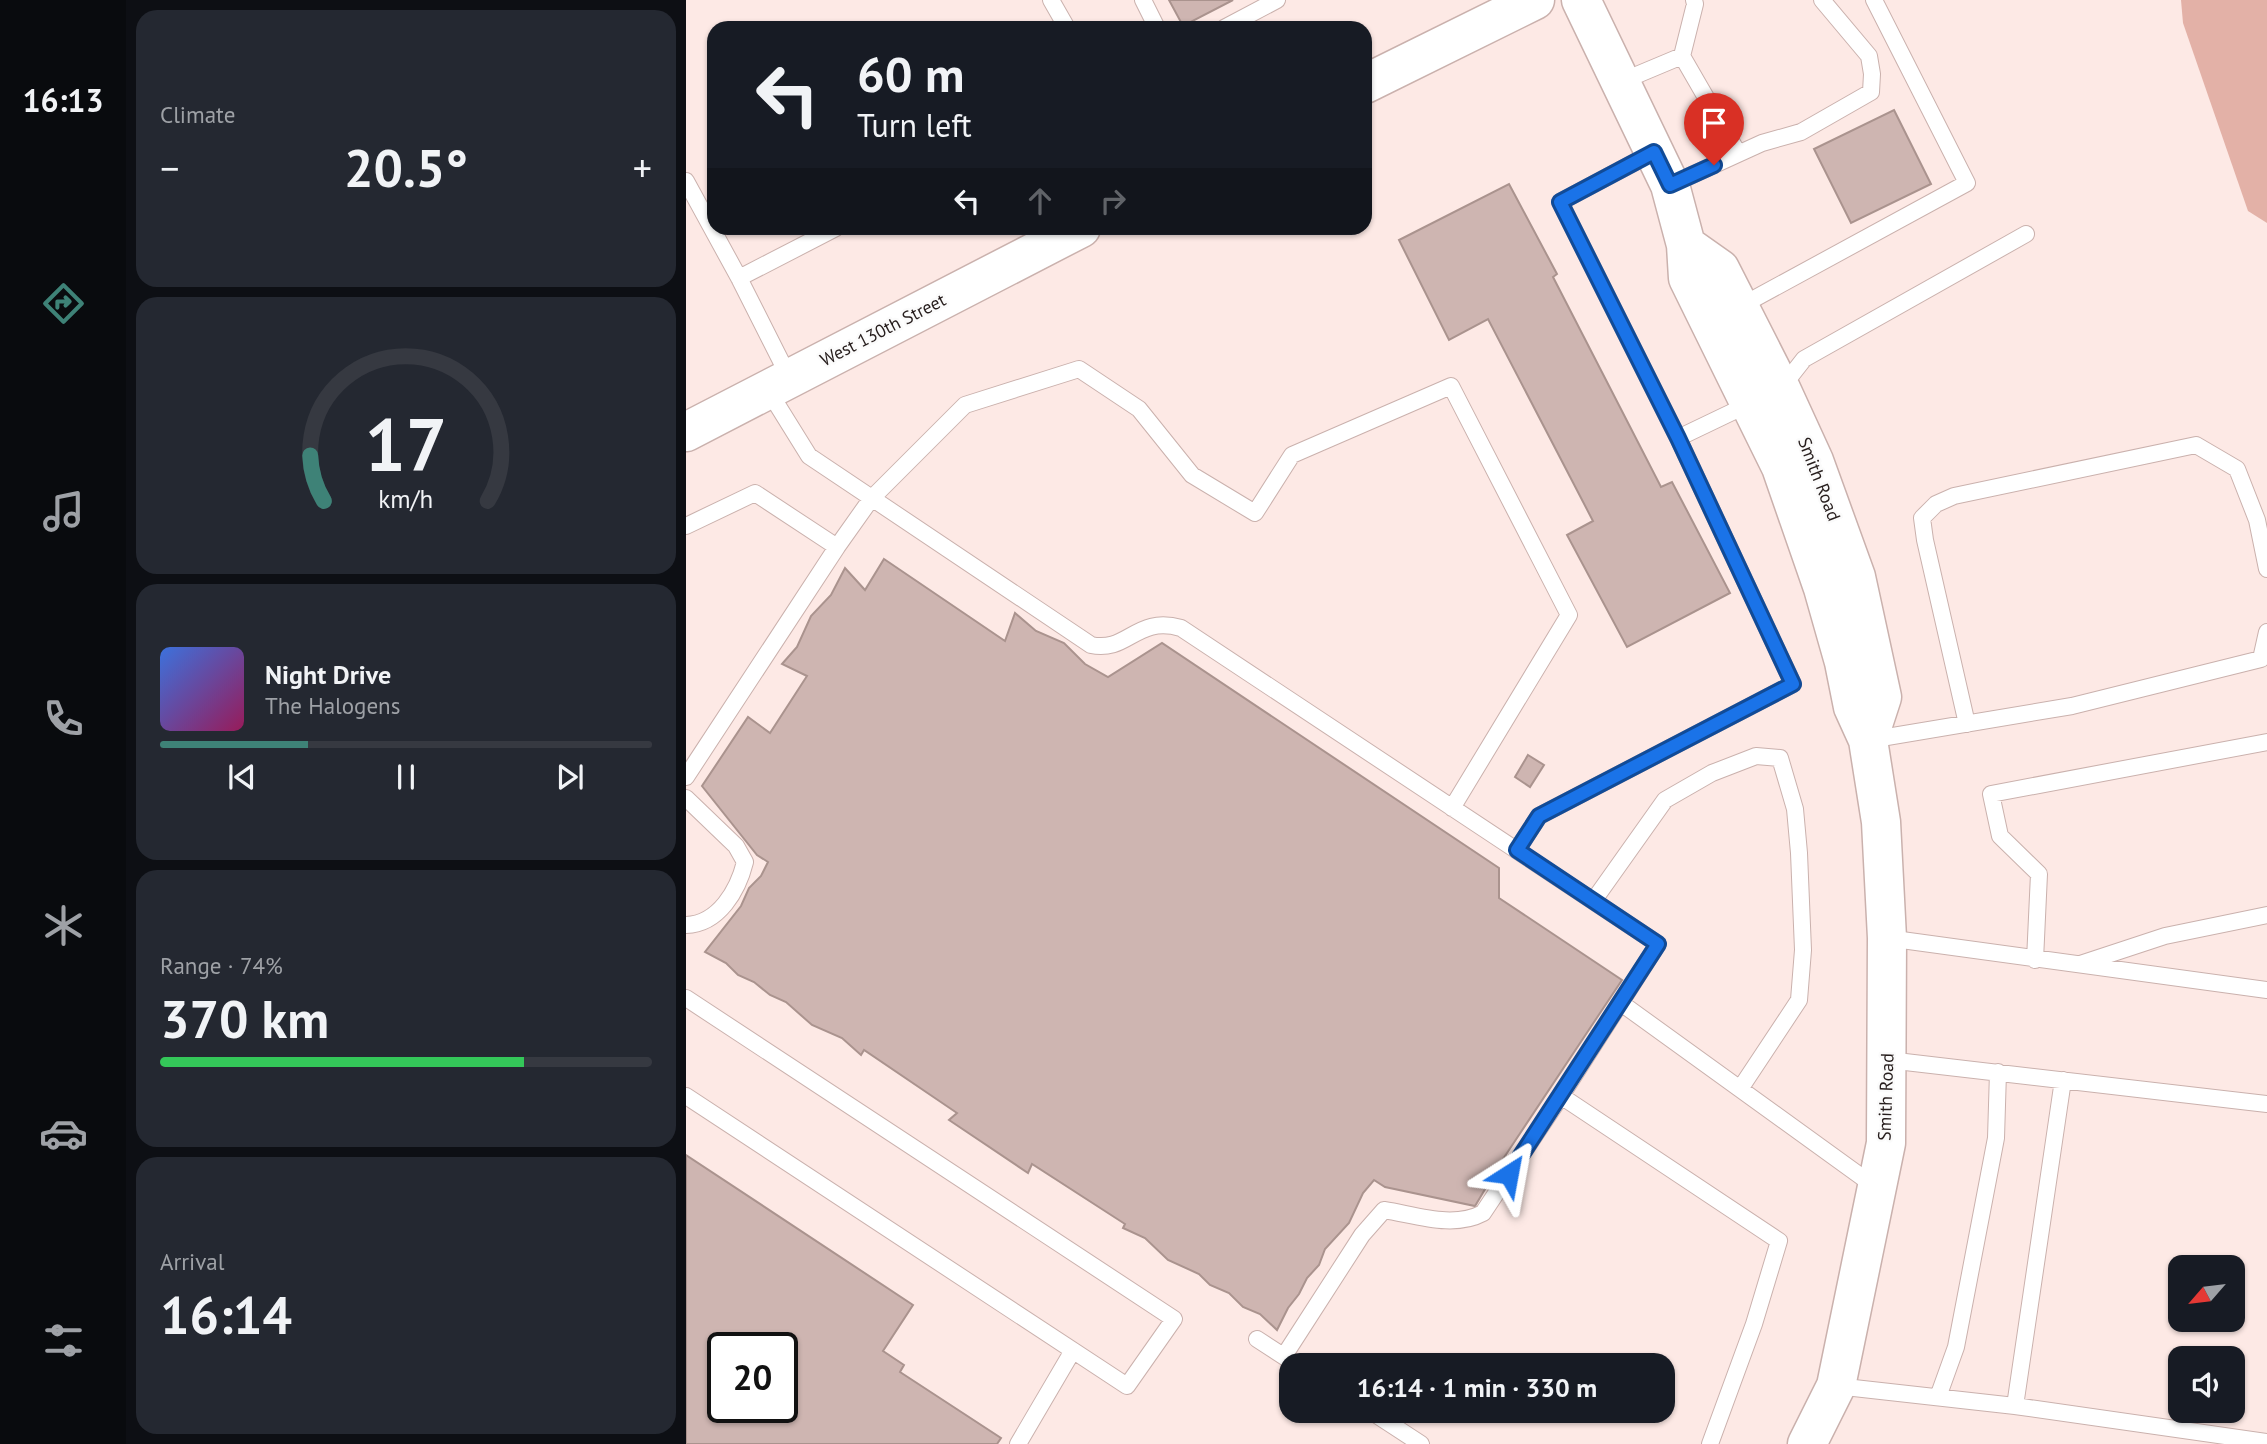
<!DOCTYPE html>
<meta charset="utf-8">
<style>
body{margin:0;font-family:"PT Sans",sans-serif;background:#242831;color:#f1f3f6;height:100vh;display:flex;flex-direction:column;font-size:26px;white-space:nowrap}
*{box-sizing:border-box;margin:0}
p{font-size:23px;color:#9ea1a6}
.icon{flex:none;width:38px;height:38px;fill:none;stroke:currentColor;stroke-width:2;stroke-linecap:round;stroke-linejoin:round}
.map{position:relative;flex:1;overflow:hidden}
.details{display:flex;flex-direction:column;gap:10px;padding:10px;background:#0d0f14;width:560px}
.details>*{flex:none}
.top-card{position:absolute;left:21px;top:21px;width:665px;height:214px;border-radius:21px;box-shadow:0 2px 5px #0004;background:#171b24;color:#f1f3f6;overflow:hidden}
.needle{width:46px;rotate:242deg}
.controls{position:absolute;left:1482px;top:1255px;display:grid;gap:14px}
.controls a{display:grid;place-items:center;width:77px;height:77px;border-radius:14px;background:#171b24;box-shadow:0 2px 5px #0004;font-size:35px}
.speed{position:absolute;left:21px;top:1332px;display:flex;gap:14px;font-size:35px;font-weight:700;text-align:center}
.speed>*{display:grid;place-content:center;width:91px;height:91px;border-radius:50%;background:#171b24;box-shadow:0 2px 5px #0004;line-height:1}
.speed .limit{border:4px solid #111;border-radius:10px;background:#fff;color:#111}
.pin{position:absolute;display:grid;place-items:center;width:60px;height:60px;color:#fff;margin:-72px -30px;border-radius:50% 50% 50% 0;rotate:-45deg;box-shadow:0 0 7px #0007}
.pin .icon{rotate:45deg}
.me{position:absolute;width:77px;margin:-38px;rotate:34deg;stroke-linejoin:round;filter:drop-shadow(0 0 5px #0008)}
.turn{display:flex;align-items:center;gap:24px;height:147px;padding:0 35px;font-size:32px}
.turn .icon{width:91px;height:91px;stroke-width:2.5}
.turn b{display:block;font-size:49px;line-height:60px}
.lanes{display:flex;align-items:center;height:66px;padding:0 35px;background:#0003;justify-content:center;gap:35px;direction:ltr}
.lanes .off{opacity:.35}
.big{font-size:52px;font-weight:600;line-height:1.1}
.details .tile{flex:1;display:flex;flex-direction:column;justify-content:center;gap:10px;min-width:0;padding:0 24px;border-radius:21px;background:#242831}
.details .dial{align-items:center;gap:0}
.dial svg{height:182px;overflow:visible;fill:none;stroke:#363941;stroke-width:7;stroke-linecap:round;text-anchor:middle}
.dial text{fill:#f1f3f6;stroke:none}
.song{display:flex;align-items:center;gap:21px}
.cover{width:84px;height:84px;border-radius:10px;background:linear-gradient(135deg,hsl(220 70% 55%),hsl(330 70% 35%))}
.played{height:7px;border-radius:4px;background:linear-gradient(90deg,#3e8277 30%,#363941 30%)}
.keys{display:flex;justify-content:space-around;direction:ltr}
.heat{display:flex;justify-content:space-between;align-items:center;font-size:38px;direction:ltr}
.charge{height:10px;border-radius:5px;background:linear-gradient(90deg,#34c759 74%,#363941 0)}
.trip{position:absolute;left:593px;top:1353px;width:396px;height:70px;border-radius:21px;background:#171b24;box-shadow:0 2px 5px #0004;font-weight:600;line-height:70px;text-align:center}
main{display:flex;flex:1;min-height:0}
.tab-bar{display:flex;flex-direction:column;width:126px;justify-content:space-around;align-items:center;background:#090b0e;color:#9ea1a6}
.tab-bar .icon{width:49px;height:49px}
.tab-bar .selected{color:#3e8277}
.tab-bar b{font-size:32px;color:#f1f3f6}
.map>svg:first-child{display:block}
.green{fill:#e3b1a7}
.building{fill:#ceb5b1;stroke:#aa938e;stroke-width:2;fill-rule:evenodd}
.lines{fill:none;stroke-linecap:round;stroke-linejoin:round}
.service-casing{stroke:#cab1ad;stroke-width:18}
.secondary-casing{stroke:#cab1ad;stroke-width:41}
.service{stroke:#fff;stroke-width:16}
.secondary{stroke:#fff;stroke-width:38}
.route-casing{stroke:#114b97;stroke-width:18}
.route{stroke:#1a73e8;stroke-width:12}
.labels{text-anchor:middle;stroke-width:5;stroke-linejoin:round;paint-order:stroke}
.street-label{font-size:18px;fill:#261d1c;stroke:#fbfbfb}
</style>
<main>
<nav class="tab-bar">
<b>16:13</b>
<svg class="icon selected" aria-label="directions" viewBox="0 0 24 24"><path d="M12 3l9 9-9 9-9-9zM9 14v-3h6M13 9l2 2-2 2"/></svg>
<svg class="icon" aria-label="music" viewBox="0 0 24 24"><path d="M9 18V5l10-2v13"/><circle cx="6" cy="18" r="3"/><circle cx="16" cy="16" r="3"/></svg>
<svg class="icon" aria-label="phone" viewBox="0 0 24 24"><path d="M5 4h4l2 5-3 2q2 4 5 5l2-3 5 2v4C11 20 4 13 5 4z"/></svg>
<svg class="icon" aria-label="climate" viewBox="0 0 24 24"><path d="M12 3v18M4 7l16 10M4 17L20 7"/></svg>
<svg class="icon" aria-label="car" viewBox="0 0 24 24"><path d="M5 17H2v-5l4-1 3-4h7l3 4 3 1v5h-3M9 17h6M6 11h13"/><circle cx="7" cy="17" r="2"/><circle cx="17" cy="17" r="2"/></svg>
<svg class="icon" aria-label="filters" viewBox="0 0 24 24"><path d="M4 7h16M4 17h16"/><circle cx="9" cy="7" r="2"/><circle cx="15" cy="17" r="2"/></svg>
</nav>
<section class="details">
<div class="tile"><p>Climate</p>
<div class="heat"><a>−</a><b class="big">20.5°</b><a>+</a></div>
</div>
<div class="tile dial"><svg viewBox="0 0 100 80">
<path d="M14 69A42 42 0 1 1 86 69"/>
<path d="M14 69A42 42 0 0 1 8 49" stroke="#3e8277"/>
<text x="50" y="56" font-size="32" font-weight="700">17</text>
<text x="50" y="72" font-size="11">km/h</text>
</svg></div>
<div class="tile">
<div class="song"><i class="cover"></i><div><b>Night Drive</b><p>The Halogens</p></div></div>
<div class="played"></div>
<div class="keys"><svg class="icon" aria-label="previous" viewBox="0 0 24 24"><path d="M18 5L8 12l10 7zM5 5v14"/></svg><svg class="icon" aria-label="pause" viewBox="0 0 24 24"><path d="M8 5v14M16 5v14"/></svg><svg class="icon" aria-label="next" viewBox="0 0 24 24"><path d="M6 5l10 7-10 7zM19 5v14"/></svg></div>
</div>
<div class="tile"><p>Range · 74%</p><b class="big">370 km</b><div class="charge"></div></div>
<div class="tile"><p>Arrival</p><b class="big">16:14</b></div>
</section>
<div class="map">
<svg width="1581" height="1444" viewBox="0 0 1581 1444">
<rect width="100%" height="100%" fill="#fde9e5"/>
<path class="green" d="M 1495,0 L 1581,0 L 1581,223 L 1562,211 L 1497,23 Z"/>
<path class="building" d="M 483,0 L 547,0 L 497,26 Z
M 1208,110 L 1245,184 L 1165,223 L 1128,149 Z
M 823,184 L 871,274 L 867,277 L 975,487 L 986,482 L 1044,593 L 941,647 L 881,535 L 907,521 L 802,319 L 763,340 L 713,240 Z
M 198,559 L 319,641 L 329,613 L 350,631 L 378,643 L 399,664 L 422,677 L 476,643 L 813,868 L 813,898 L 936,980 L 817,1159 L 789,1206 L 699,1187 L 688,1180 L 677,1193 L 663,1223 L 639,1249 L 633,1265 L 621,1278 L 613,1294 L 602,1308 L 591,1330 L 574,1314 L 557,1307 L 543,1293 L 524,1285 L 513,1274 L 482,1260 L 459,1238 L 437,1228 L 439,1224 L 346,1164 L 342,1173 L 263,1120 L 271,1113 L 178,1050 L 175,1055 L 156,1038 L 126,1025 L 100,1002 L 84,995 L 68,982 L 52,975 L 40,963 L 19,952 L 55,906 L 63,888 L 75,876 L 82,862 L 71,855 L 16,786 L 62,717 L 84,733 L 121,676 L 96,664 L 111,647 L 125,616 L 145,595 L 159,568 L 179,590 Z
M 842,755 L 858,765 L 844,787 L 829,777 Z
M 0,1155 L 227,1305 L 197,1351 L 218,1365 L 214,1372 L 315,1438 L 311,1444 L 0,1444 ZM 37,1348 L 96,1348 L 96,1407 L 37,1407 Z"/>
<g class="lines">
<defs>
<path id="service" d="M 365,0 L 381,28
M 457,0 L 471,28
M 538,28 L 591,0
M 996,56 L 1009,4 L 1008,0
M 934,82 L 996,56 L 1052,153
M 0,181 L 53,278 L 104,379
M 984,185 L 1076,143 L 1115,132 L 1185,92 L 1186,74 L 1183,56 L 1136,0
M 53,278 L 150,228
M 1053,307 L 1281,183 L 1188,0
M 1096,387 L 1118,359 L 1340,234
M 82,390 L 123,456 L 405,645 C 442,653 450,615 495,628 L 972,944 L 875,1096
M 992,438 L 1065,403
M 0,526 L 69,493 L 151,547 L 185,499 L 279,405 L 393,369 L 453,409 L 506,475 L 569,513 L 606,455 L 765,386 L 883,615 L 766,808
M 1281,724 L 1239,540 L 1236,518 L 1250,504 L 1268,496 L 1510,445 L 1551,469 L 1571,520 L 1581,569
M 1183,740 L 1386,706 L 1575,659 L 1581,632
M 0,777 L 151,547
M 0,798 L 50,846 L 59,862 C 52,890 33,924 0,925
M 831,850 L 853,816 L 1107,684 L 992,438 L 874,202 L 968,152
M 908,900 L 979,800 L 1026,773 L 1070,756 L 1094,758 L 1109,809 L 1113,853 L 1117,950 L 1113,1000 L 1054,1089
M 1201,938 L 1581,990
M 1349,960 L 1353,874 L 1314,836 L 1305,794 L 1581,742
M 1394,964 L 1479,936 L 1581,915
M 0,998 L 488,1319 L 441,1386 L 0,1096
M 935,1003 L 1191,1188
M 1202,1060 L 1581,1104
M 571,1339 L 611,1365
M 598,1356 L 676,1235 L 698,1210 C 730,1215 767,1229 797,1213 L 875,1096 L 1093,1241 L 1068,1324 L 1024,1444
M 1150,1386 L 1329,1406 L 1581,1442
M 1252,1397 L 1270,1347 L 1310,1138 L 1312,1072
M 1329,1406 L 1377,1080
M 683,1410 L 735,1444
M 332,1444 L 386,1352"/>
<path id="secondary" d="M 895,0 L 984,185 L 1000,245 L 1002,278 L 1095,467 L 1137,588 L 1158,662 L 1167,707 L 1182,740 L 1195,822 L 1201,938 L 1200,1143 L 1150,1386 L 1121,1444
M 679,84 L 849,0
M 1000,245 L 1034,269 L 1095,389 L 1128,461 L 1170,577 L 1196,697 L 1182,740
M 0,432 L 395,228"/>
</defs>
<use href="#service" class="service-casing"/>
<use href="#secondary" class="secondary-casing"/>
<use href="#service" class="service"/>
<use href="#secondary" class="secondary"/>
</g>
<g class="lines">
<defs>
<path id="route" d="M 823,1174 L 972,944 L 831,850 L 853,816 L 1107,684 L 992,438 L 874,202 L 968,152 L 984,185 L 1028,165"/>
</defs>
<use href="#route" class="route-casing"/>
<use href="#route" class="route"/>
</g>
<g class="labels">
<g class="street-label">
<text transform="translate(197 330) rotate(-27)" y="6">West 130th Street</text>
<text transform="translate(1133 479) rotate(69)" y="6">Smith Road</text>
<text transform="translate(1200 1097) rotate(-88)" y="6">Smith Road</text>
</g>
</g>
</svg>
<div class="controls">
<a><svg class="needle" viewBox="-14 -14 28 28"><path d="M0-13l5 13h-10z" fill="#e53935"/><path d="M0 13l5-13h-10z" fill="#9ea1a6"/></svg></a>
<a><svg class="icon" aria-label="sound" viewBox="0 0 24 24"><path d="M4 9h4l5-4v14l-5-4H4zM17 9q2 3 0 6"/></svg></a>
</div>
<div class="speed"><div class="limit">20</div></div>
<div class="pin" style="left:1028px;top:165px;background:#d93025"><svg class="icon" aria-label="arrive" viewBox="0 0 24 24"><path d="M6 21V4h12l-3 4 3 4H6"/></svg></div>
<svg class="me" style="left:823px;top:1174px" viewBox="-20 -20 40 40"><path d="M0-17L14 15 0 8-14 15z" fill="#1a73e8" stroke="#fff" stroke-width="4"/></svg>
<div class="trip">16:14 · 1 min · 330 m</div>
<div class="top-card">
<div class="turn"><svg class="icon" aria-label="left" viewBox="0 0 24 24"><path d="M17 20v-9H6M10 6l-5 5 5 5"/></svg><div><b>60 m</b>Turn left</div></div>
<div class="lanes"><svg class="icon" aria-label="left" viewBox="0 0 24 24"><path d="M17 20v-9H6M10 6l-5 5 5 5"/></svg><svg class="icon off" aria-label="ahead" viewBox="0 0 24 24"><path d="M12 20V5M6 11l6-6 6 6"/></svg><svg class="icon off" aria-label="right" viewBox="0 0 24 24"><path d="M7 20v-9h11M14 6l5 5-5 5"/></svg></div>
</div>
</div>
</main>
